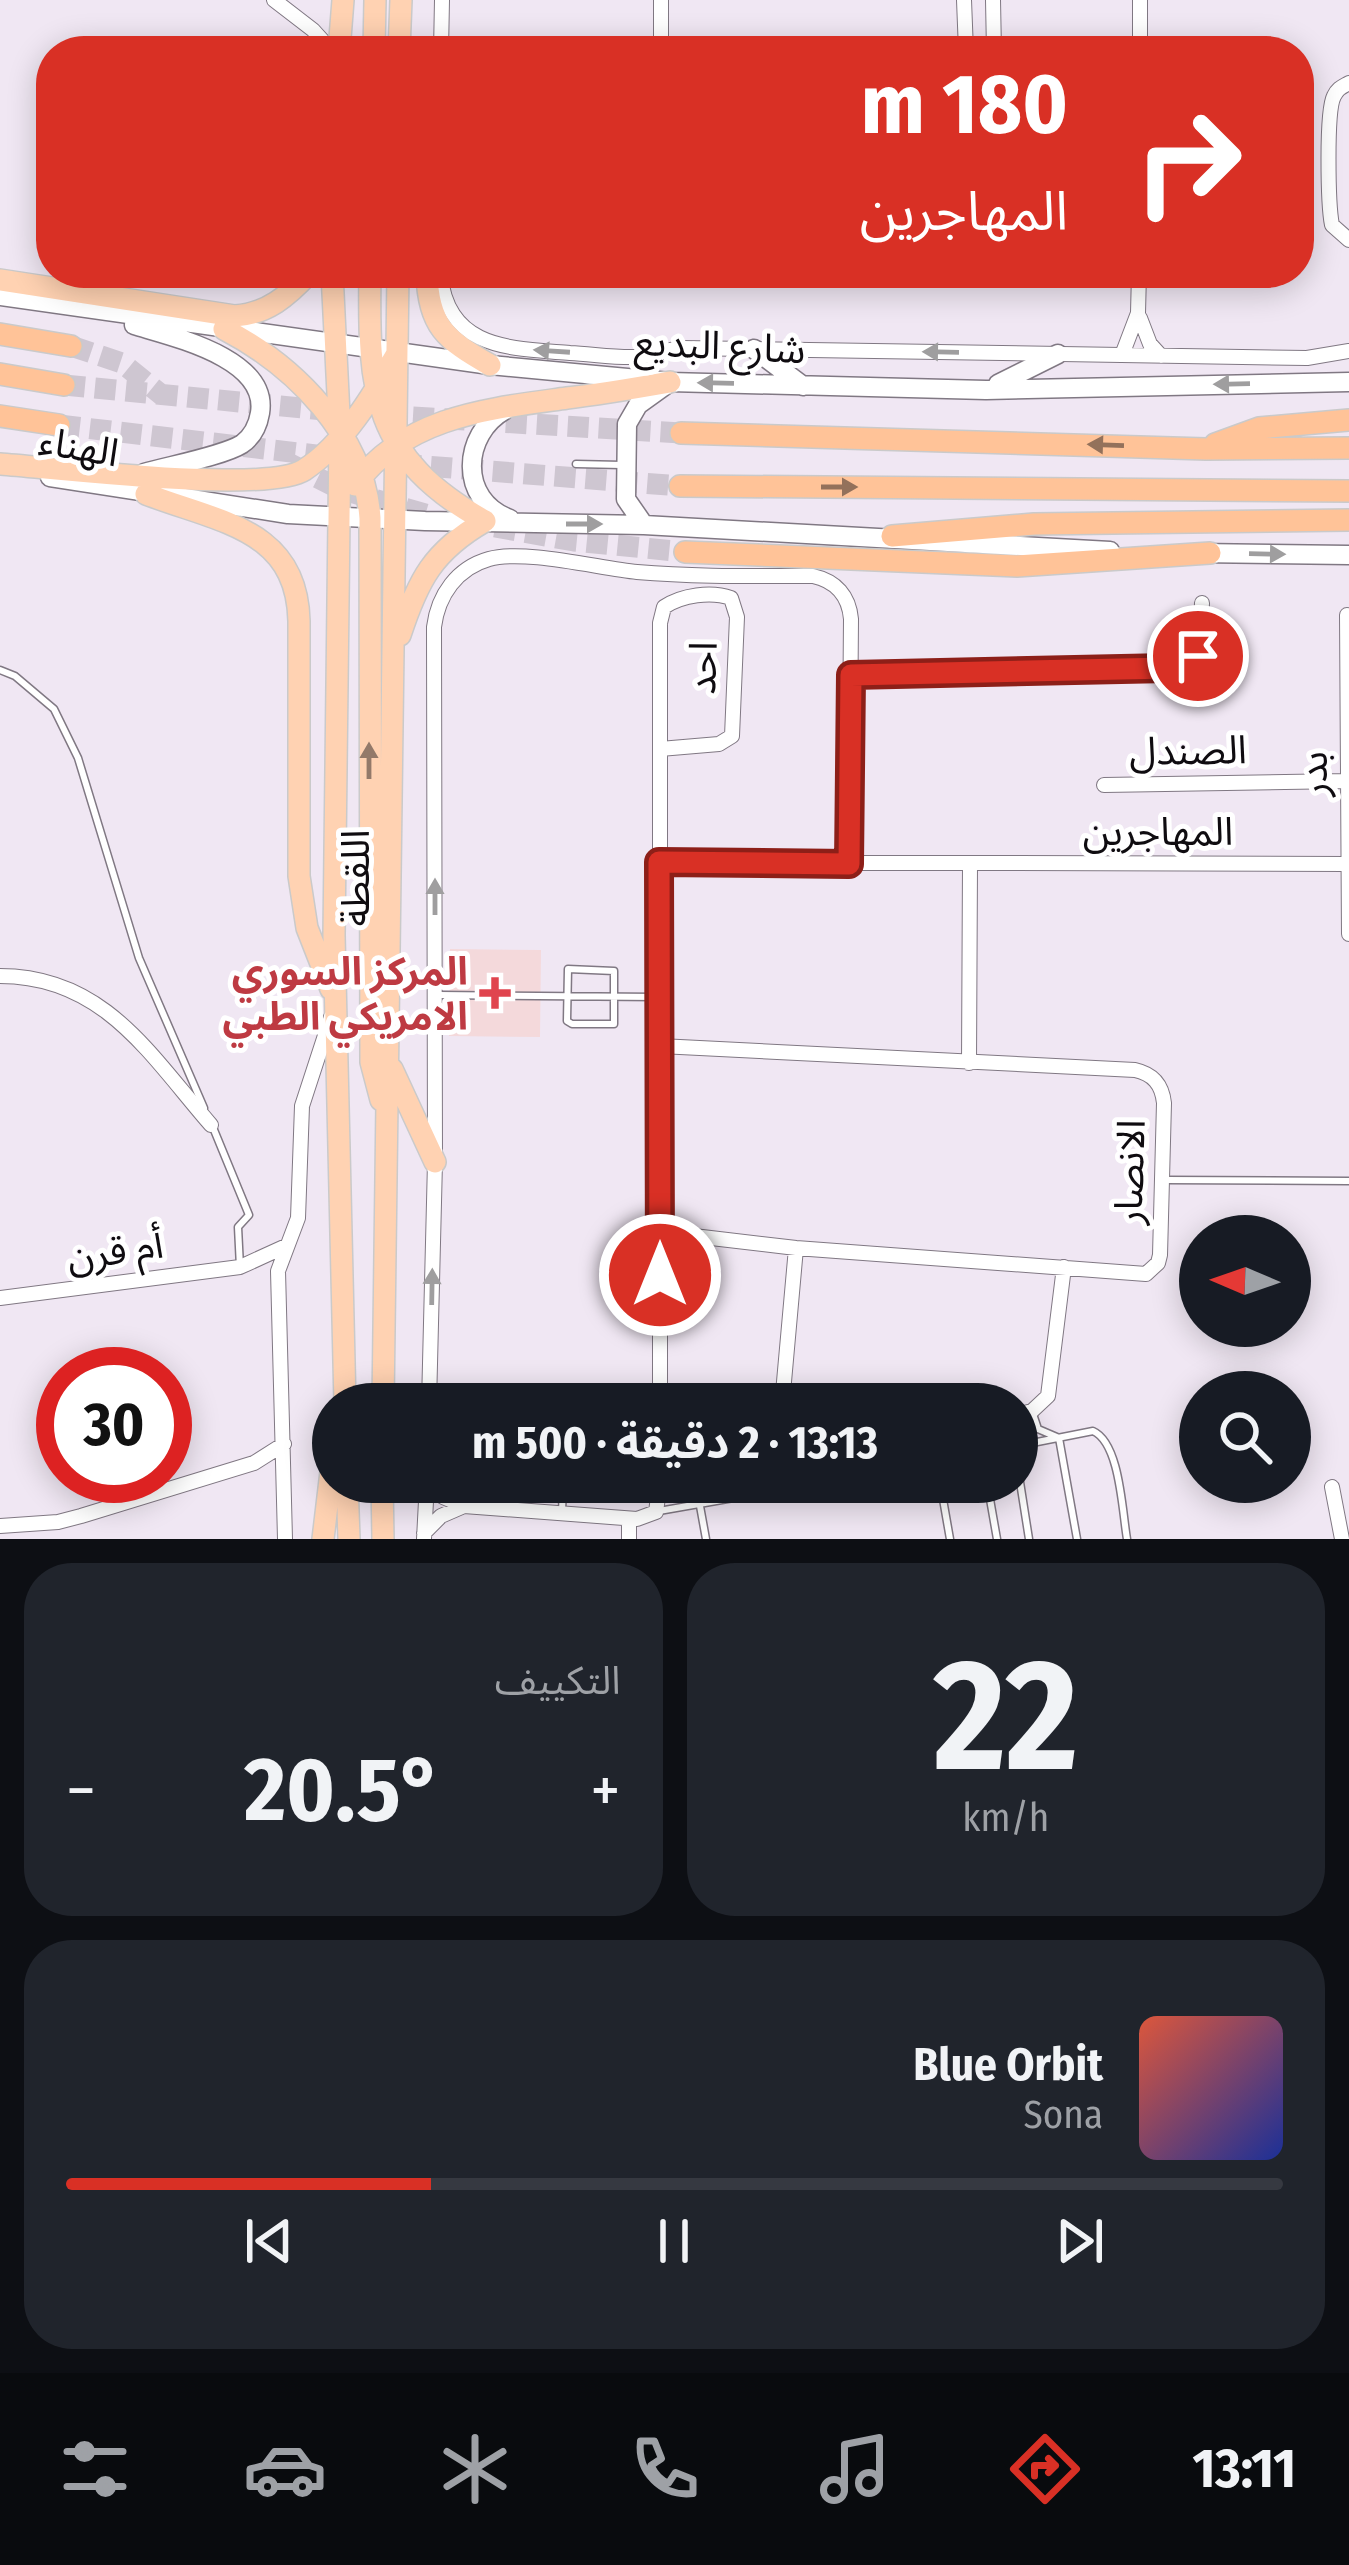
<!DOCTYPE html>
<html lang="ar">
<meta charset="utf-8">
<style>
body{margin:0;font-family:"Fira Sans Condensed","Noto Sans Arabic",sans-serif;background:#20242c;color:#f1f3f6;direction:rtl;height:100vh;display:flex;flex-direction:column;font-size:45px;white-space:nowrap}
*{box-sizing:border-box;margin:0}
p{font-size:39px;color:#9ea1a6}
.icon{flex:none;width:66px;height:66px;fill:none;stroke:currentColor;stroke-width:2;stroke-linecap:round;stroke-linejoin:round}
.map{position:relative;height:1539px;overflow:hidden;direction:ltr}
.sheet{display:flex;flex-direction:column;gap:24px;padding:24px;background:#0d0f14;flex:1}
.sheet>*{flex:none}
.guide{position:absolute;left:36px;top:36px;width:1278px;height:252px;border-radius:48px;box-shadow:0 6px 30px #0003;direction:rtl;background:#d93025;color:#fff;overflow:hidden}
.needle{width:78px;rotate:272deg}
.fabs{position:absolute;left:1179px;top:1215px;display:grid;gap:24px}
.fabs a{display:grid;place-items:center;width:132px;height:132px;border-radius:50%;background:#171b24;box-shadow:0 6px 30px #0003;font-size:60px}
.speed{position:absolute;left:36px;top:1347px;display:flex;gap:24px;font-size:60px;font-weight:700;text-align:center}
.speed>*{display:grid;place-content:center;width:156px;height:156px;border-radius:50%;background:#171b24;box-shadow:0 6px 30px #0003;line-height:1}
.speed .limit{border:18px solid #d22;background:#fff;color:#111}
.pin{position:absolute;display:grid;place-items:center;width:102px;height:102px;color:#fff;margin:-51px;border:6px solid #fff;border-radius:50%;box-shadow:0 3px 12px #0007}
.me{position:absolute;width:132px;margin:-66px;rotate:0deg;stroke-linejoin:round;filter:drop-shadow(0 0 9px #0008)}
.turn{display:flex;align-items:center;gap:42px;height:252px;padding:0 48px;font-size:54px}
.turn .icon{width:156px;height:156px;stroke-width:2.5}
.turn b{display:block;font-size:84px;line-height:102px}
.big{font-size:90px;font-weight:700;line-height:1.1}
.sheet .card{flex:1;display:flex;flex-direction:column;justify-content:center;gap:18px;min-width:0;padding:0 42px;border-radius:48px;background:#20242c}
.sheet .dial{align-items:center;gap:0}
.dial b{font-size:156px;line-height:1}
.song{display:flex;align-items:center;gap:36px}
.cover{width:144px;height:144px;border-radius:18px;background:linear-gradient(135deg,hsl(10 70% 55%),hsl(230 70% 35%))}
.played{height:12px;border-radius:6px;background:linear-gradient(90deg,#d93025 30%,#363941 30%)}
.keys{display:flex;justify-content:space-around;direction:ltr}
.heat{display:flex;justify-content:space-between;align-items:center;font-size:66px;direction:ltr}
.sheet .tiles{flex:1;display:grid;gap:24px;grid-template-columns:1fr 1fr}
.card:last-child{grid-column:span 2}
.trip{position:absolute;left:312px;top:1383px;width:726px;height:120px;border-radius:60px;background:#171b24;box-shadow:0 6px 30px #0003;font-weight:700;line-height:120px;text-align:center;direction:rtl}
.tabs{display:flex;height:192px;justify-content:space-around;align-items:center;background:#090b0e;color:#9ea1a6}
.tabs .icon{width:84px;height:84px}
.tabs .selected{color:#d93025}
.tabs b{font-size:54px;color:#f1f3f6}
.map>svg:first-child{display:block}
.medical{fill:#f4d9db}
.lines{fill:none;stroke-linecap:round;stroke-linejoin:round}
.trunk-tunnel{stroke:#cec6d1;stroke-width:21;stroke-dasharray:21 10;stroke-linecap:butt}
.service-casing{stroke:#807883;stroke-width:9}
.minor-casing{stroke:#807883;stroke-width:16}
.secondary-casing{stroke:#807883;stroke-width:21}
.primary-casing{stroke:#cacaca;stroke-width:24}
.trunk-casing{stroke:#cacaca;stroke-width:24}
.service{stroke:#fff;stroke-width:6}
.minor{stroke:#fff;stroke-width:14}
.secondary{stroke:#fff;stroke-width:18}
.primary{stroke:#ffd2b2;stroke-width:21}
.trunk{stroke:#ffc398;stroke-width:21}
.oneway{fill:#9f9e9f}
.oneway2{fill:#93715b}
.oneway3{fill:#937969}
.route-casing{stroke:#8d1f18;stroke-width:30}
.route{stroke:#d93025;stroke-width:21}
.health-dot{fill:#e0444e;stroke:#fff;stroke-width:4.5}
.labels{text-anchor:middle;stroke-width:10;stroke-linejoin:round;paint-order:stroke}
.street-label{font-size:39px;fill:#0f0c10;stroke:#fff}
.health-label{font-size:39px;font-weight:bold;fill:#be3a42;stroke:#fff;text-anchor:end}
</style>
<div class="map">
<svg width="1349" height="1539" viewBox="0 0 1349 1539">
<rect width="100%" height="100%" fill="#f0e7f3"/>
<path class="medical" d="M 450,949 L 541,950 L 540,1037 L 449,1036 Z"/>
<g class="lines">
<path class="trunk-tunnel" d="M 71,346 L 122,363 L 163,396
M 64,385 L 333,411
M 382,415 L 681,433
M 59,425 L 333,457
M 290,464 L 340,489 L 435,517
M 400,464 L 680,486
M 495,527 L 574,541 L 685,552"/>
<defs>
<path id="service" d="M 576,464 L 622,465
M 0,670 L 15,676 L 54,709 L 78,758 L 139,958 L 204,1108
M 568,969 L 614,971 L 614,1024 L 572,1024 L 567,1021 Z
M 439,995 L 657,997
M 212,1125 L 249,1215 L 238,1227 L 240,1267
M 1166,1180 L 1349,1181
M 1032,1411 L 1038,1429 L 1059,1438 L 1077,1539
M 1017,1446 L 1093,1431 C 1120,1443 1122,1510 1127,1539
M 1017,1463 L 1029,1539
M 940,1482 L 950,1539
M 987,1482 L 997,1539
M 700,1506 L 706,1539
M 659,1511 L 825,1482
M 562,1513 L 563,1482"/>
<path id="minor" d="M 274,0 L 313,30 L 332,51
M 964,0 L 966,51
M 993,0 L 994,51
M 441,51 L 442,0
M 661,51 L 661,0
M 1140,51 L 1140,0
M 1349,83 C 1342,87 1338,88 1334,96 C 1326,111 1328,205 1332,225 L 1349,240
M 440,273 C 448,350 509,348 570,353 C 592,354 615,358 637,357 C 653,356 667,349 683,348 L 1307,358 L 1349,351
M 1140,318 L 1150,344 L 1161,356
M 1122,355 L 1138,313 L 1139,273
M 1347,615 L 1349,934
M 851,675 L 1180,667 L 1199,656 L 1202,603
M 660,749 L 719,744 L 732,736 L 737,617 L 731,598 C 711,591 682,595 664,607 L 660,623 L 660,1404
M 1104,785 L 1345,781
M 660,862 L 1347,864
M 0,976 C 104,976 150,1055 211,1125
M 660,1046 L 1135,1070 C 1153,1074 1162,1084 1164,1103 L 1160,1255 L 1158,1263 L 1146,1274 L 796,1248 L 660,1232
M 969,1063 L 970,865
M 0,1298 L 240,1267 L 286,1246
M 429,1404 L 435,1162 L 434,627 C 438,595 457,568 489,559 C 524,549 598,568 637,572 C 695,577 754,576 813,576 C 836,581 849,596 851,619 L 849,864
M 782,1404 L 796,1248
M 1017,1415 L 1032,1411 L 1048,1396 L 1064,1267
M 427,1482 L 443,1497 L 464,1506 L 637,1519 L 656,1512 L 660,1482
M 1332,1487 L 1342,1539
M 0,1526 L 58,1522 L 81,1516 L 254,1463 L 284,1444
M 424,1533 L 441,1516 L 464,1506
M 285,1539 L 278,1271 L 298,1218 L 302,1106 L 331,1017
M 424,1539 L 427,1482
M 629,1539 L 629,1519"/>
<path id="secondary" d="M 0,296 L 490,365 L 670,382 L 986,390 L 1349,382
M 134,325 C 173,337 269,358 260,413 C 258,425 252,437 242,444 C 223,456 168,466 144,473
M 754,349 L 803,386
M 998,384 L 1058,354
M 505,410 C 462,434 458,500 510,519
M 50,477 L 288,514 L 425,521 L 644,525 L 1110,551
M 644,525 L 626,499 L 627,424 L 638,405 L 670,382
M 1198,553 L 1349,555"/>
<path id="primary" d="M 339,51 L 343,0
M 374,51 L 375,0
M 399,51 L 401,0
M 332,273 L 340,435 L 334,935 L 345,1404
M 370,273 C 368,391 372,458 485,521
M 427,273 C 428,326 446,340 490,365
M 0,280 L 235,316 C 267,314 288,296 309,273
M 224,329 C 295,366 364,435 370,518 L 371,1062 L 381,1100
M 0,464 C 56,468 266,494 304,470 C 344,444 373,395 396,355
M 355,485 C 406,416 488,409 567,398 C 602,394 636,388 670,382
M 146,494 C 218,522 297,528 299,621 L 299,876 L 307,928 L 331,989
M 400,635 C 418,580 433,551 485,521
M 392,1069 L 435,1162
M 383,1404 L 398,273
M 347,1482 L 349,1539
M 382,1482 L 383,1539
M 323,1539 L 333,1455"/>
<path id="trunk" d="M 0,334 L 71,346
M 0,374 L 64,385
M 0,416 L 59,425
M 681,433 L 1206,449 L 1349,448
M 1215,444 L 1259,428 L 1349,420
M 680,486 L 1349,491
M 892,536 L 1034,524 L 1349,520
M 685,552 L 1017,566 L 1210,553"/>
</defs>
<use href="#service" class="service-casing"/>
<use href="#minor" class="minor-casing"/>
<use href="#secondary" class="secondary-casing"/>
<use href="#primary" class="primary-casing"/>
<use href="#trunk" class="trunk-casing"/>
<use href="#service" class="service"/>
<use href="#minor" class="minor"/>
<use href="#secondary" class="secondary"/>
<use href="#primary" class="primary"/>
<use href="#trunk" class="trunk"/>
</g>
<defs><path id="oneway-solid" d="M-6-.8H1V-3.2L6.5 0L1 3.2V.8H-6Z" transform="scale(3)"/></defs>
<g class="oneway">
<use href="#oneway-solid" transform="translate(552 351) rotate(-176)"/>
<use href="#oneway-solid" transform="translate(941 352) rotate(-179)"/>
<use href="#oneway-solid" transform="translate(716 383) rotate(-179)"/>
<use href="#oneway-solid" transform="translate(1232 384) rotate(179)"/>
<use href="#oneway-solid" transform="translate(584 524)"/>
<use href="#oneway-solid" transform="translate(1267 554) rotate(1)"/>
<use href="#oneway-solid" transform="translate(435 897) rotate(-90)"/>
<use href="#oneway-solid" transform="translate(432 1287) rotate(-89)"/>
</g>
<g class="oneway2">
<use href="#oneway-solid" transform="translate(1106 445) rotate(-178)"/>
<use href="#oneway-solid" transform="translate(839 487)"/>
</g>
<use class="oneway3" href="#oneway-solid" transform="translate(369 761) rotate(-90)"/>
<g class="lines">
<defs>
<path id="route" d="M 660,1275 L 659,862 L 849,864 L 851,675 L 1168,668 L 1189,664 L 1198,656"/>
</defs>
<use href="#route" class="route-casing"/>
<use href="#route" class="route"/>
</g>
<path class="health-dot" d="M489 975h12v12h12v12h-12v12h-12v-12h-12v-12h12z"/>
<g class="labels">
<g class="street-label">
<text transform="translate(720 345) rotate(3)" y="14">شارع البديع</text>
<text transform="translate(79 446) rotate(10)" y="14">الهناء</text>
<text transform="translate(702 668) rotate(-88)" y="14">احد</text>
<text transform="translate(1188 750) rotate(-1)" y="14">الصندل</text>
<text transform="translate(1313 774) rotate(-90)" y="14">بدر</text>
<text x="1158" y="845">المهاجرين</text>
<text transform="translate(355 878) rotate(-90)" y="14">اللقطة</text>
<text transform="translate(1129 1172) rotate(-88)" y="14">الانصار</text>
<text transform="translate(115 1250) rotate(-8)" y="14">أم قرن</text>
</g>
<g class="health-label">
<text x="468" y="985">المركز السوري<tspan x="468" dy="45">الامريكي الطبي</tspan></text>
</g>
</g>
</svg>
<div class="fabs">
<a><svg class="needle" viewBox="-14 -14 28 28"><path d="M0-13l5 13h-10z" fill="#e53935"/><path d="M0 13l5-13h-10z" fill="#9ea1a6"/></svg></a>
<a><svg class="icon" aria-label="search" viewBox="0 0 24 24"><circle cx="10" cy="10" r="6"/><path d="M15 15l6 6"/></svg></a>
</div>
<div class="speed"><div class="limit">30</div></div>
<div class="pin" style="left:1198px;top:656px;background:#d93025"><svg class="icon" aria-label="arrive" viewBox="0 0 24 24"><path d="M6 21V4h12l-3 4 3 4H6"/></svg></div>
<svg class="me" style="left:660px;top:1275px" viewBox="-20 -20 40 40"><circle r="17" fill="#d93025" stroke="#fff" stroke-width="3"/><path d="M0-11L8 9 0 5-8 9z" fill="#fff"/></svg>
<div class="trip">13:13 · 2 دقيقة · 500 m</div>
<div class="guide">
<div class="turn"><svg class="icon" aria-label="right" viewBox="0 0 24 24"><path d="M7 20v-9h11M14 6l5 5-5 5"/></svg><div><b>180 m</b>المهاجرين</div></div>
</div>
</div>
<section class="sheet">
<div class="tiles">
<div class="card dial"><b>22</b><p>km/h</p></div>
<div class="card"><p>التكييف</p>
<div class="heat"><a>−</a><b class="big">20.5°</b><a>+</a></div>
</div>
<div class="card">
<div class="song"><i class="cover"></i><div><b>Blue Orbit</b><p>Sona</p></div></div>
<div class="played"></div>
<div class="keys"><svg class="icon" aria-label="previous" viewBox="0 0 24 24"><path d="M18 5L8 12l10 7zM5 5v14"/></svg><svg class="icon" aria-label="pause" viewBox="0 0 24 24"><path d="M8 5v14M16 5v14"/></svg><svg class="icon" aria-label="next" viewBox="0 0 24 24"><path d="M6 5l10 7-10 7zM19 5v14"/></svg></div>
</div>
</div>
</section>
<nav class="tabs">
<b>13:11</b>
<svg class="icon selected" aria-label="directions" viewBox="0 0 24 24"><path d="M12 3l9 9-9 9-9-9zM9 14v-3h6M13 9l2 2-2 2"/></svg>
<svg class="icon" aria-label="music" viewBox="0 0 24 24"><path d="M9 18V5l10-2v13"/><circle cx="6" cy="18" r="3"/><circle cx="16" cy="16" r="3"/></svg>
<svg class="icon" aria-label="phone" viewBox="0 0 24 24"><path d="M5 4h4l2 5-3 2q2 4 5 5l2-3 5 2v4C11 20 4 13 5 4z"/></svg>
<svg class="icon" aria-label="climate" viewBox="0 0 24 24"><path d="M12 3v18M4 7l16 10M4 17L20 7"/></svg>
<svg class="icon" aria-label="car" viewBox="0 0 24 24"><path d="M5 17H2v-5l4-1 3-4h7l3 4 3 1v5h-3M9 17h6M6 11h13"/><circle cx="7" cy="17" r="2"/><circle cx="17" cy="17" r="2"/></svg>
<svg class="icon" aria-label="filters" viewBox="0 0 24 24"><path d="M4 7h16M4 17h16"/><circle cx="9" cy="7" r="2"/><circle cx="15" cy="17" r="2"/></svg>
</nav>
